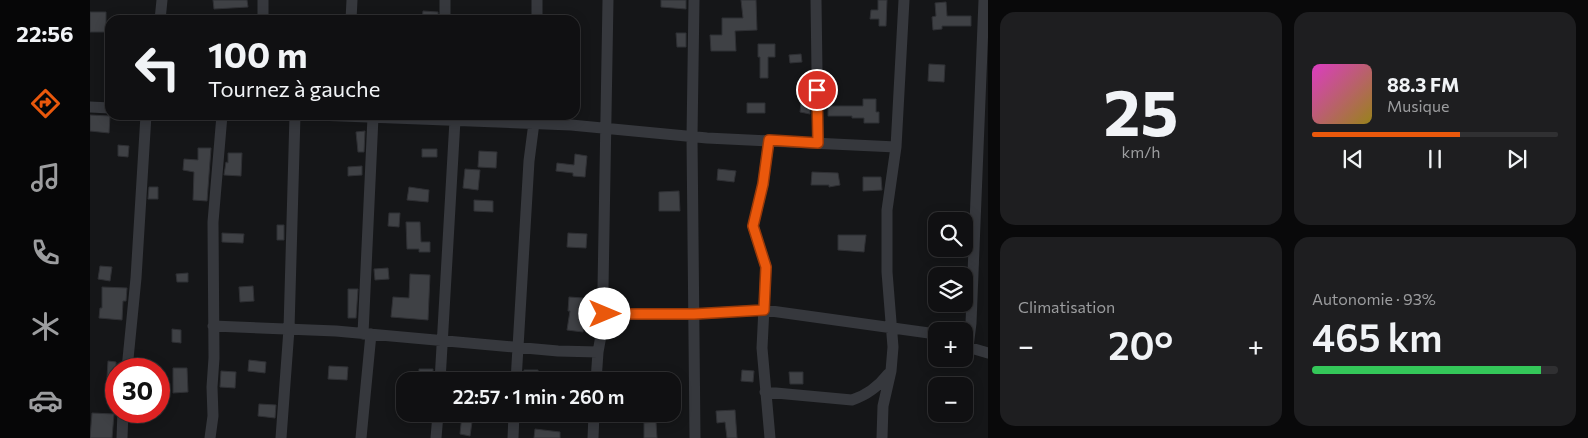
<!DOCTYPE html>
<html lang="fr">
<meta charset="utf-8">
<style>
body{margin:0;font-family:Commissioner,sans-serif;background:#1e1e20;color:#f1f3f6;height:100vh;display:flex;flex-direction:column;font-size:19px;white-space:nowrap}
*{box-sizing:border-box;margin:0}
p{font-size:16px;color:#9c9d9f}
.icon{flex:none;width:28px;height:28px;fill:none;stroke:currentColor;stroke-width:2;stroke-linecap:round;stroke-linejoin:round}
.map{position:relative;flex:1;overflow:hidden}
.sheet{display:flex;flex-direction:column;gap:12px;padding:12px;background:#09090a;width:600px}
.sheet>*{flex:none}
.top-card{position:absolute;left:15px;top:15px;width:475px;height:105px;border-radius:15px;box-shadow:0 2px 12px #0003,0 0 0 1px #303032;background:#101012;color:#f1f3f6;overflow:hidden}
.fabs{position:absolute;left:838px;top:212px;display:grid;gap:10px}
.fabs a{display:grid;place-items:center;width:45px;height:45px;border-radius:10px;background:#101012;box-shadow:0 2px 12px #0003,0 0 0 1px #303032;font-size:25px}
.speed{position:absolute;left:15px;top:358px;display:flex;gap:10px;font-size:25px;font-weight:700;text-align:center}
.speed>*{display:grid;place-content:center;width:65px;height:65px;border-radius:50%;background:#101012;box-shadow:0 2px 12px #0003,0 0 0 1px #303032;line-height:1}
.speed .limit{border:8px solid #d22;background:#fff;color:#111}
.pin{position:absolute;display:grid;place-items:center;width:42px;height:42px;color:#fff;margin:-21px;border:2px solid #fff;border-radius:50%;box-shadow:0 1px 5px #0007}
.me{position:absolute;width:55px;margin:-28px;rotate:90deg;stroke-linejoin:round;filter:drop-shadow(0 0 4px #0008)}
.turn{display:flex;align-items:center;gap:18px;height:105px;padding:0 20px;font-size:22px}
.turn .icon{width:65px;height:65px;stroke-width:2.5}
.turn b{display:block;font-size:35px;line-height:42px}
.big{font-size:38px;font-weight:600;line-height:1.1}
.sheet .card{flex:1;display:flex;flex-direction:column;justify-content:center;gap:8px;min-width:0;padding:0 18px;border-radius:15px;background:#1e1e20}
.sheet .dial{align-items:center;gap:0}
.dial b{font-size:65px;line-height:1}
.song{display:flex;align-items:center;gap:15px}
.cover{width:60px;height:60px;border-radius:8px;background:linear-gradient(135deg,hsl(310 70% 55%),hsl(50 70% 35%))}
.played{height:5px;border-radius:2px;background:linear-gradient(90deg,#ea580c 60%,#303032 60%)}
.keys{display:flex;justify-content:space-around;direction:ltr}
.heat{display:flex;justify-content:space-between;align-items:center;font-size:28px;direction:ltr}
.charge{height:8px;border-radius:4px;background:linear-gradient(90deg,#34c759 93%,#303032 0)}
.sheet .tiles{flex:1;display:grid;gap:12px;grid-template-columns:repeat(2,1fr)}
.trip{position:absolute;left:306px;top:372px;width:285px;height:50px;border-radius:15px;background:#101012;box-shadow:0 2px 12px #0003,0 0 0 1px #303032;font-weight:600;line-height:50px;text-align:center}
main{display:flex;flex:1;min-height:0}
.menu{display:flex;flex-direction:column;width:90px;justify-content:space-around;align-items:center;background:#060607;color:#9c9d9f}
.menu .icon{width:35px;height:35px}
.menu .on{color:#ea580c}
.menu b{font-size:22px;color:#f1f3f6}
.map>svg:first-child{display:block}
.building{fill:#3f4145;stroke:#2f3034}
.lines{fill:none;stroke-linecap:round;stroke-linejoin:round}
.minor{stroke:#36383d;stroke-width:11}
.route-casing{stroke:#983908;stroke-width:12}
.route{stroke:#ea580c;stroke-width:9}
</style>
<main>
<nav class="menu">
<b>22:56</b>
<svg class="icon on" aria-label="directions" viewBox="0 0 24 24"><path d="M12 3l9 9-9 9-9-9zM9 14v-3h6M13 9l2 2-2 2"/></svg>
<svg class="icon" aria-label="music" viewBox="0 0 24 24"><path d="M9 18V5l10-2v13"/><circle cx="6" cy="18" r="3"/><circle cx="16" cy="16" r="3"/></svg>
<svg class="icon" aria-label="phone" viewBox="0 0 24 24"><path d="M5 4h4l2 5-3 2q2 4 5 5l2-3 5 2v4C11 20 4 13 5 4z"/></svg>
<svg class="icon" aria-label="climate" viewBox="0 0 24 24"><path d="M12 3v18M4 7l16 10M4 17L20 7"/></svg>
<svg class="icon" aria-label="car" viewBox="0 0 24 24"><path d="M5 17H2v-5l4-1 3-4h7l3 4 3 1v5h-3M9 17h6M6 11h13"/><circle cx="7" cy="17" r="2"/><circle cx="17" cy="17" r="2"/></svg>
</nav>
<div class="map">
<svg width="898" height="438" viewBox="0 0 898 438">
<rect width="100%" height="100%" fill="#151618"/>
<path class="building" d="M 123,0 L 157,0 L 158,7 L 124,9 Z
M 571,0 L 596,0 L 596,9 L 571,7 Z
M 651,0 L 666,0 L 667,30 L 645,31 L 646,51 L 621,51 L 620,35 L 632,35 L 632,18 L 653,18 Z
M 788,0 L 797,0 L 796,26 L 789,26 L 789,19 L 780,19 L 781,10 L 788,10 Z
M 856,2 L 857,16 L 881,16 L 881,26 L 852,26 L 852,29 L 843,30 L 842,17 L 846,16 L 845,3 Z
M 333,11 L 348,12 L 348,20 L 332,20 Z
M 0,12 L 16,12 L 16,32 L 0,32 Z
M 586,33 L 596,33 L 596,47 L 587,47 Z
M 668,44 L 685,44 L 685,57 L 678,57 L 678,78 L 670,78 L 670,57 L 668,57 Z
M 711,54 L 712,62 L 700,63 L 699,55 Z
M 839,64 L 855,65 L 854,82 L 838,81 Z
M 773,99 L 786,99 L 786,112 L 789,112 L 789,123 L 774,123 L 774,118 L 762,118 L 762,116 L 738,116 L 738,106 L 773,106 Z
M 657,103 L 675,103 L 675,113 L 657,113 Z
M 711,103 L 720,104 L 720,114 L 710,112 Z
M 0,115 L 20,116 L 19,133 L 0,131 Z
M 275,131 L 274,152 L 268,152 L 266,132 Z
M 28,145 L 39,146 L 38,157 L 28,156 Z
M 108,148 L 121,148 L 117,201 L 103,200 L 104,172 L 93,170 L 94,159 L 108,160 Z
M 332,149 L 347,149 L 347,157 L 332,157 Z
M 389,151 L 407,152 L 406,168 L 388,167 Z
M 138,153 L 152,153 L 151,176 L 134,175 L 136,162 L 138,163 Z
M 485,154 L 497,156 L 495,177 L 483,176 L 483,173 L 466,171 L 467,163 L 484,165 Z
M 272,166 L 272,175 L 258,176 L 258,167 Z
M 375,169 L 390,170 L 388,190 L 373,188 Z
M 628,169 L 646,171 L 644,182 L 627,180 Z
M 722,172 L 748,173 L 750,185 L 739,187 L 739,185 L 721,185 Z
M 773,177 L 791,177 L 792,190 L 773,191 Z
M 59,187 L 68,187 L 68,199 L 58,199 Z
M 319,187 L 339,190 L 338,202 L 317,200 Z
M 589,191 L 590,211 L 569,211 L 569,192 Z
M 384,200 L 403,201 L 403,212 L 384,211 Z
M 299,213 L 310,213 L 309,227 L 298,226 Z
M 316,222 L 330,222 L 331,242 L 340,242 L 340,252 L 329,252 L 329,249 L 317,249 Z
M 187,225 L 194,225 L 194,240 L 187,240 Z
M 132,233 L 154,234 L 153,243 L 132,242 Z
M 478,233 L 497,234 L 496,248 L 477,247 Z
M 748,235 L 776,235 L 774,252 L 748,250 Z
M 10,266 L 22,267 L 20,281 L 8,279 Z
M 298,268 L 299,279 L 285,280 L 284,269 Z
M 98,273 L 98,282 L 87,282 L 86,274 Z
M 320,274 L 340,275 L 338,320 L 301,317 L 303,297 L 319,298 Z
M 163,286 L 164,301 L 150,302 L 149,287 Z
M 12,287 L 37,288 L 36,301 L 33,301 L 32,320 L 9,318 L 10,308 L 12,308 Z
M 258,289 L 268,289 L 266,318 L 258,318 Z
M 479,297 L 493,298 L 492,319 L 495,319 L 493,332 L 477,330 L 480,311 L 478,311 Z
M 82,329 L 91,330 L 91,343 L 82,342 Z
M 159,360 L 176,362 L 175,373 L 158,371 Z
M 18,361 L 26,362 L 26,379 L 17,378 Z
M 239,366 L 258,367 L 257,380 L 238,379 Z
M 83,368 L 97,368 L 98,392 L 83,393 Z
M 329,369 L 343,369 L 343,380 L 329,380 Z
M 434,370 L 448,370 L 449,381 L 434,381 Z
M 652,370 L 664,371 L 663,382 L 651,381 Z
M 131,371 L 146,372 L 145,388 L 130,387 Z
M 699,372 L 713,372 L 713,384 L 700,384 Z
M 169,404 L 186,405 L 185,418 L 168,416 Z
M 645,410 L 647,438 L 637,438 L 635,422 L 627,423 L 626,411 Z
M 2,413 L 24,414 L 22,438 L 0,438 Z
M 372,414 L 383,415 L 380,436 L 370,434 Z
M 566,422 L 567,438 L 554,438 L 554,423 Z
M 445,429 L 470,432 L 470,438 L 444,438 Z"/>
<g class="lines">
<path class="minor" d="M 604,0 L 602,137 L 605,438
M 726,0 L 728,143
M 70,20 L 72,0
M 173,20 L 173,0
M 261,20 L 262,0
M 355,20 L 355,0
M 447,20 L 447,0
M 0,107 L 20,108
M 226,115 L 481,125 L 617,138 L 806,147
M 679,140 L 673,184 L 663,226 L 676,267 L 672,348 L 680,438
M 515,314 L 604,314 L 674,310 L 846,334
M 123,326 L 246,331 L 468,351 L 508,352 L 515,314 L 513,288 L 518,0
M 273,334 L 283,117
M 874,346 L 898,353
M 878,347 L 881,323 L 894,0
M 37,369 L 46,278 L 56,115
M 350,381 L 365,120
M 426,381 L 439,161 L 445,115
M 506,381 L 508,352
M 675,392 L 762,400 C 777,395 788,387 798,374
M 32,438 L 33,411
M 120,438 L 123,416 L 122,387 L 124,358 L 123,222 L 132,115
M 191,438 L 199,329 L 205,115
M 271,438 L 281,334
M 346,438 L 348,414
M 423,438 L 424,414
M 503,438 L 504,414
M 792,438 L 793,406 L 801,371 L 803,347 L 797,272 L 797,210 L 806,147 L 814,0"/>
</g>
<g class="lines">
<defs>
<path id="route" d="M 515,314 L 604,314 L 674,310 L 676,267 L 663,226 L 673,184 L 679,140 L 728,143 L 727,90"/>
</defs>
<use href="#route" class="route-casing"/>
<use href="#route" class="route"/>
</g>
</svg>
<div class="fabs">
<a><svg class="icon" aria-label="search" viewBox="0 0 24 24"><circle cx="10" cy="10" r="6"/><path d="M15 15l6 6"/></svg></a>
<a><svg class="icon" aria-label="layers" viewBox="0 0 24 24"><path d="M12 4l9 5-9 5-9-5zM3 14l9 5 9-5"/></svg></a>
<a>+</a>
<a>−</a>
</div>
<div class="speed"><div class="limit">30</div></div>
<div class="pin" style="left:727px;top:90px;background:#d93025"><svg class="icon" aria-label="arrive" viewBox="0 0 24 24"><path d="M6 21V4h12l-3 4 3 4H6"/></svg></div>
<svg class="me" style="left:515px;top:314px" viewBox="-20 -20 40 40"><circle r="19" fill="#fff"/><path d="M0-13L10 11 0 6-10 11z" fill="#ea580c"/></svg>
<div class="trip">22:57 · 1 min · 260 m</div>
<div class="top-card">
<div class="turn"><svg class="icon" aria-label="left" viewBox="0 0 24 24"><path d="M17 20v-9H6M10 6l-5 5 5 5"/></svg><div><b>100 m</b>Tournez à gauche</div></div>
</div>
</div>
<section class="sheet">
<div class="tiles">
<div class="card dial"><b>25</b><p>km/h</p></div>
<div class="card">
<div class="song"><i class="cover"></i><div><b>88.3 FM</b><p>Musique</p></div></div>
<div class="played"></div>
<div class="keys"><svg class="icon" aria-label="previous" viewBox="0 0 24 24"><path d="M18 5L8 12l10 7zM5 5v14"/></svg><svg class="icon" aria-label="pause" viewBox="0 0 24 24"><path d="M8 5v14M16 5v14"/></svg><svg class="icon" aria-label="next" viewBox="0 0 24 24"><path d="M6 5l10 7-10 7zM19 5v14"/></svg></div>
</div>
<div class="card"><p>Climatisation</p>
<div class="heat"><a>−</a><b class="big">20°</b><a>+</a></div>
</div>
<div class="card"><p>Autonomie · 93%</p><b class="big">465 km</b><div class="charge"></div></div>
</div>
</section>
</main>
